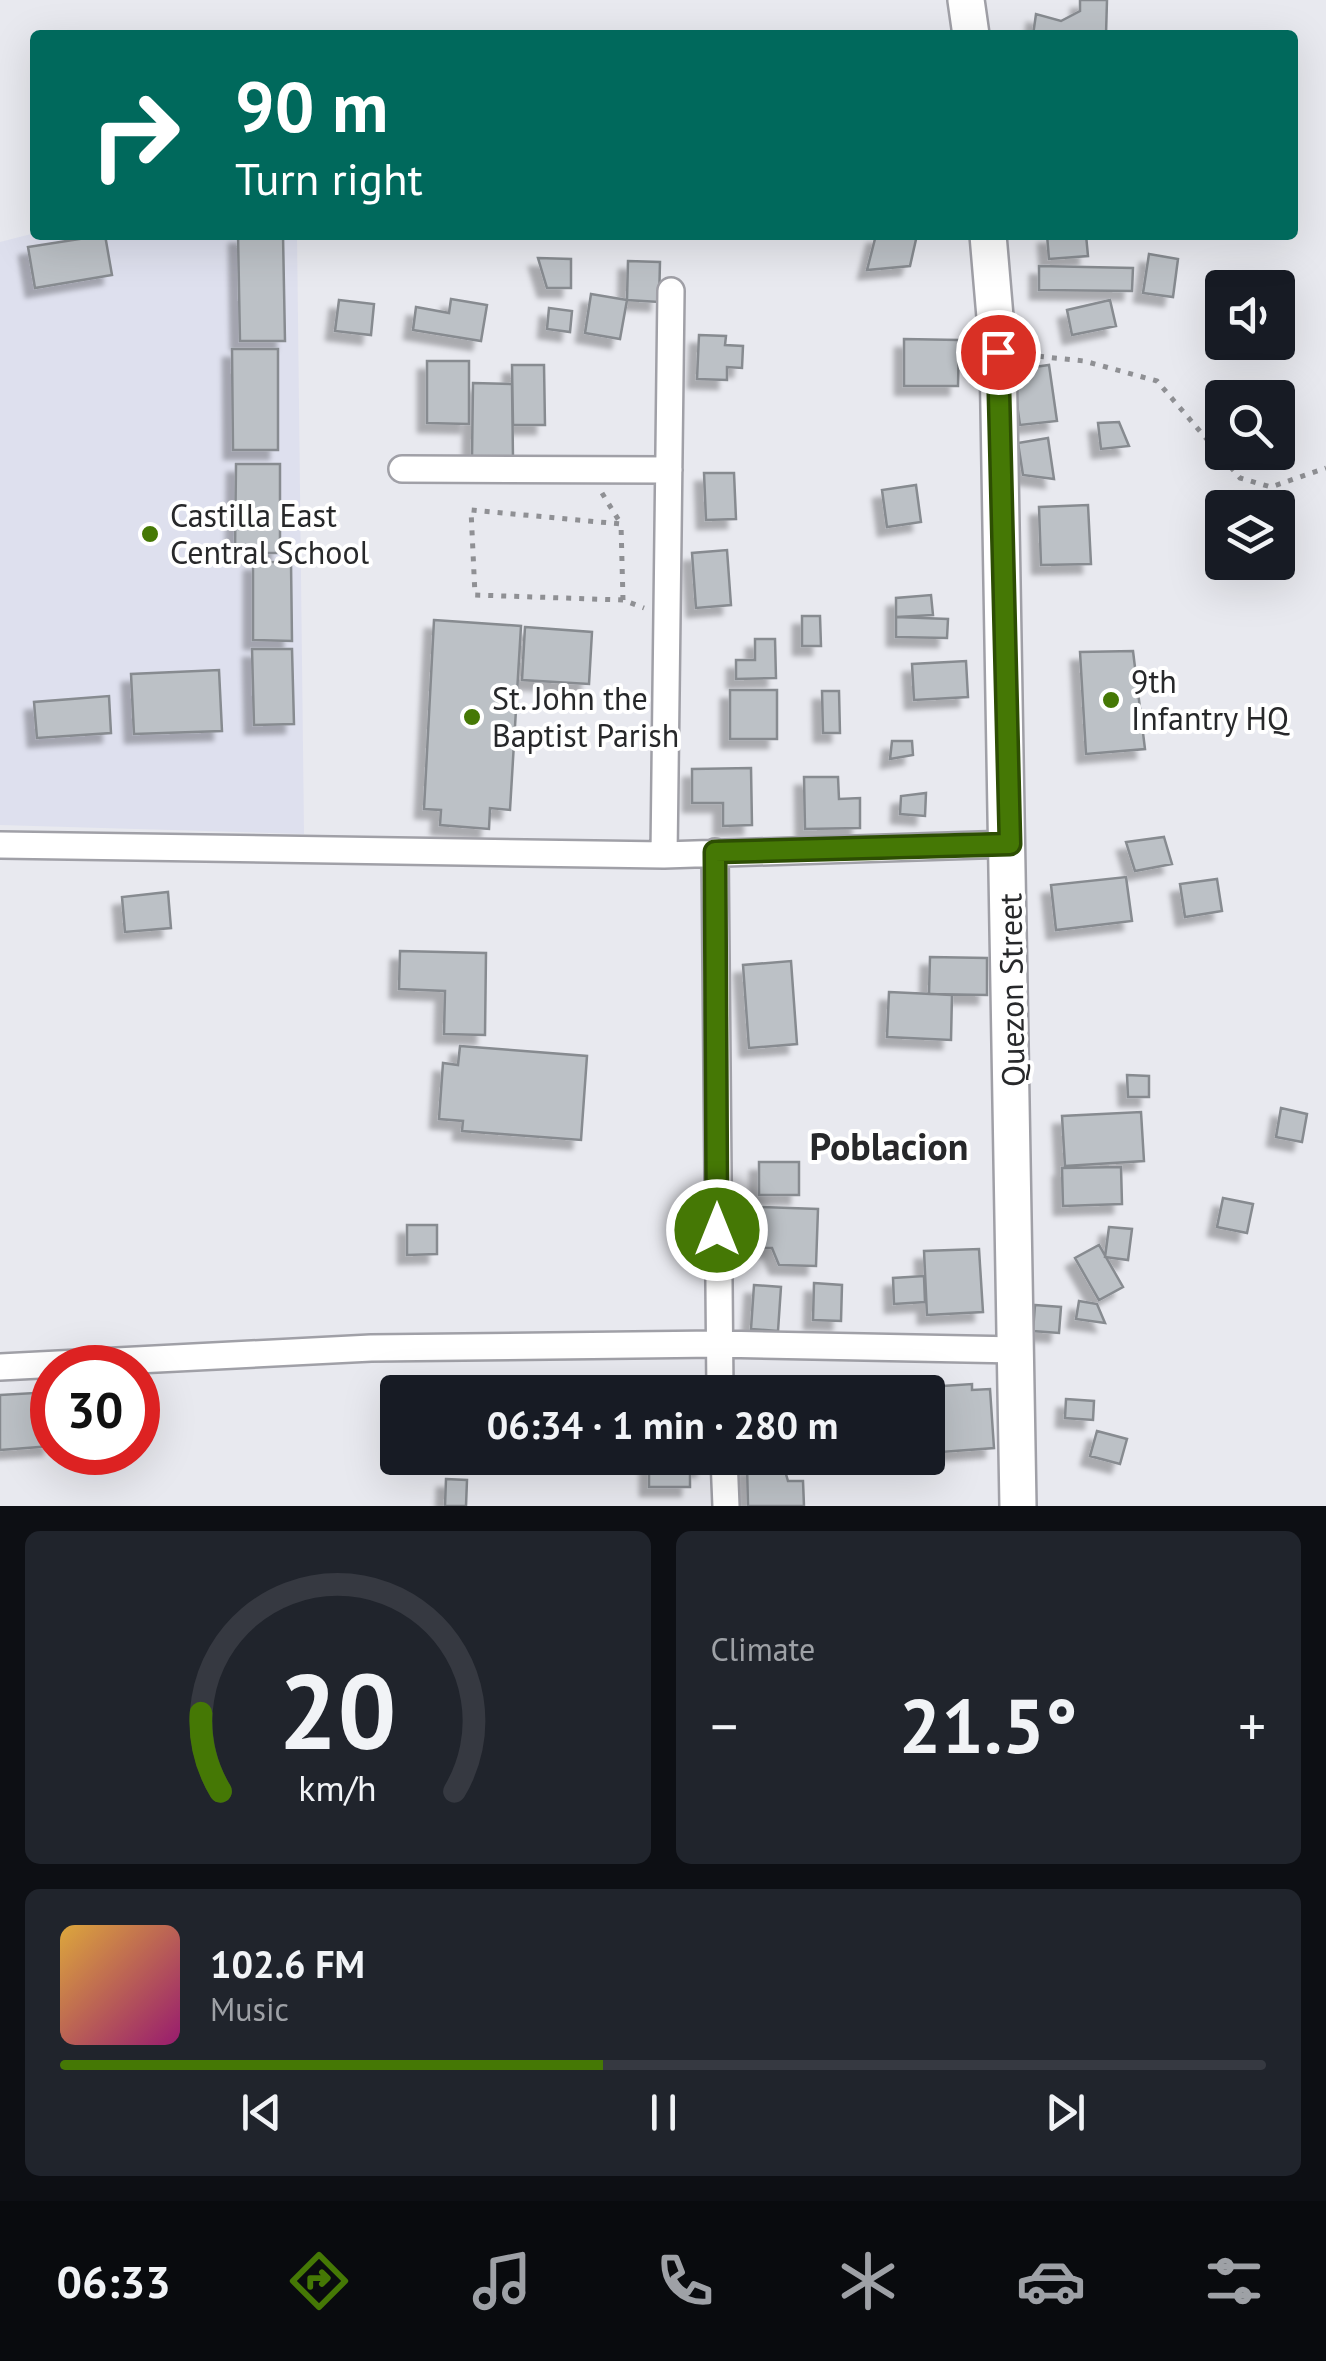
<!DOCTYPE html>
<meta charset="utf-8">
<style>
body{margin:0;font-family:"PT Sans",sans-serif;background:#20242c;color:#f1f3f6;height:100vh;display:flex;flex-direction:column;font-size:38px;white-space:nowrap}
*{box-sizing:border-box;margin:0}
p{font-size:32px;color:#9ea1a6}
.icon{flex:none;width:55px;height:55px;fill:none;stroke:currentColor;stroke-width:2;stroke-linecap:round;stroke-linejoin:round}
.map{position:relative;height:1506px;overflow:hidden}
.drawer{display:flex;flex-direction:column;gap:25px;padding:25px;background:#0d0f14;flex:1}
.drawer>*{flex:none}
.top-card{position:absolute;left:30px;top:30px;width:1268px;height:210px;border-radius:10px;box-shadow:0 10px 40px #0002;background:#00695c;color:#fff;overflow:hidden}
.buttons{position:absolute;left:1205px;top:270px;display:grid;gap:20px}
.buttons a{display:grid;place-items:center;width:90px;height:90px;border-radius:10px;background:#171b24;box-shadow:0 10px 40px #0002;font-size:50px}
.speed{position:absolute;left:30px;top:1345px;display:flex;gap:20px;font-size:50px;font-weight:700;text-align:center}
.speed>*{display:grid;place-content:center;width:130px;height:130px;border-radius:50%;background:#171b24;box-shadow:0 10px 40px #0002;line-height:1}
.speed .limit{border:15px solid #d22;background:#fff;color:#111}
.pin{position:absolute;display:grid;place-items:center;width:85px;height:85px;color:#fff;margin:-42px;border:5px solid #fff;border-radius:50%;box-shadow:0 2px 10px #0007}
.me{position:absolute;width:110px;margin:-55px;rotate:0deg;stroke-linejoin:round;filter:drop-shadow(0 0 8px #0008)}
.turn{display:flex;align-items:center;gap:35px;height:210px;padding:0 40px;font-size:45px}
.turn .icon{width:130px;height:130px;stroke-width:2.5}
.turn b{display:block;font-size:70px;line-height:85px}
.big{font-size:75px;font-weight:600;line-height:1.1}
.drawer .tile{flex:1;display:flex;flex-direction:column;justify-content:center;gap:15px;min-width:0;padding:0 35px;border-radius:15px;background:#20242c}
.drawer .dial{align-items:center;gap:0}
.dial svg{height:260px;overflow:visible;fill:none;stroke:#363941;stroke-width:7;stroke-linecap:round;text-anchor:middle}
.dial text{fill:#f1f3f6;stroke:none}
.song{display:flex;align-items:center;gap:30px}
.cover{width:120px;height:120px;border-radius:15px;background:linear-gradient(135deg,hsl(40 70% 55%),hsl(320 70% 35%))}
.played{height:10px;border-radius:5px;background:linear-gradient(90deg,#457805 45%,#363941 45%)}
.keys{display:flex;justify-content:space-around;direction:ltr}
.heat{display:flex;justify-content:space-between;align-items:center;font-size:55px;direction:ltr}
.drawer .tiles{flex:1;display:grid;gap:25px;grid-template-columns:1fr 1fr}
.tile:last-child{grid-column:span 2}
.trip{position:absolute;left:380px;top:1375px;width:565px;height:100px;border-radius:10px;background:#171b24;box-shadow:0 10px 40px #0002;font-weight:600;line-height:100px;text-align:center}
.menu{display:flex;height:160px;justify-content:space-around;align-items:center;background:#090b0e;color:#9ea1a6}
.menu .icon{width:70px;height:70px}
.menu .selected{color:#457805}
.menu b{font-size:45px;color:#f1f3f6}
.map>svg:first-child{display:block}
.built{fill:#dee0ee}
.building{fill:#bcc1c6;stroke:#878b90;stroke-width:2.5;filter:url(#shadow)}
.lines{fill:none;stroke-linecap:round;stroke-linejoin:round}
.street-casing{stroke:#a0a0a7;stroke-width:30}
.secondary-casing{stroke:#a0a0a7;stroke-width:40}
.path{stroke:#8f9094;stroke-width:5;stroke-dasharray:5 8;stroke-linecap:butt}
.street{stroke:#fff;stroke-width:25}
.secondary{stroke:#fff;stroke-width:35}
.route-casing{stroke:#2d4e03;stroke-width:25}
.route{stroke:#457805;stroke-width:18}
.poi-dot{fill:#457805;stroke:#fff;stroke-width:4}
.labels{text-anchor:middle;stroke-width:8;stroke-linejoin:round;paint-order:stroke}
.poi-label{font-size:32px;fill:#27282a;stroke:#fff;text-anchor:start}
.street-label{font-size:32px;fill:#27282a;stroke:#fff}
.quarter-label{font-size:38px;font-weight:bold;fill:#27282a;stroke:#fff}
</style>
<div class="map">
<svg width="1326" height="1506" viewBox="0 0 1326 1506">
<defs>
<filter id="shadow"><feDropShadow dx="-9" dy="9" stdDeviation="2.5" flood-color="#0004"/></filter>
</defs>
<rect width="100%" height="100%" fill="#e8e9ef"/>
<path class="built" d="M 35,233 L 297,235 L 304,834 L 0,825 L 0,242 Z"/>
<path class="building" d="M 1080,0 L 1107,0 L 1106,35 L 1033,35 L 1036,14 L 1061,21 L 1080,11 Z
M 105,235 L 112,275 L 35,288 L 28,247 Z
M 238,235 L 283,235 L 285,341 L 240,341 Z
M 876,235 L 917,235 L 910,266 L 867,270 Z
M 1047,235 L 1086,235 L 1088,256 L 1049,259 Z
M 1149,254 L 1178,259 L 1173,297 L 1143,293 Z
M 538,258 L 571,259 L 571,288 L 547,288 Z
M 628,261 L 660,262 L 659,302 L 627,300 Z
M 1039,266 L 1133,268 L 1132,291 L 1039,290 Z
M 591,294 L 627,300 L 620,339 L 585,333 Z
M 451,299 L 487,305 L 481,341 L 413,330 L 416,307 L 449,313 Z
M 339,300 L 374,304 L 371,335 L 335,331 Z
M 1110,300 L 1116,326 L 1072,335 L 1067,310 Z
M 549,308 L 572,311 L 570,332 L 547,329 Z
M 699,335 L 726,336 L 725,345 L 743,346 L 742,368 L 727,367 L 727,380 L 697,379 Z
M 904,339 L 959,340 L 958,386 L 904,386 Z
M 232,349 L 278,349 L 278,450 L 233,450 Z
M 427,361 L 469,361 L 469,424 L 427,423 Z
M 512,365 L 544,365 L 545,425 L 513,425 Z
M 1049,365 L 1057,421 L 1020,425 L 1012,370 Z
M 473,383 L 512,384 L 513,458 L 472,458 Z
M 1119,422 L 1129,446 L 1101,449 L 1098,423 Z
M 1048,438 L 1054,479 L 1023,475 L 1018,443 Z
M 236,464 L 280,464 L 280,553 L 235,553 Z
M 704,473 L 734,473 L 736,519 L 706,520 Z
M 916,485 L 921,522 L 887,527 L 882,490 Z
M 1088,505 L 1091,564 L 1041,565 L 1039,507 Z
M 727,550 L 731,605 L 696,608 L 692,553 Z
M 253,562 L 291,562 L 292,641 L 253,640 Z
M 931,595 L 933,615 L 896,617 L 896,598 Z
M 802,616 L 820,616 L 821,646 L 802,646 Z
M 896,617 L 948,619 L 947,638 L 896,637 Z
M 434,620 L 521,626 L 510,810 L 490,808 L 489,829 L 440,825 L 441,810 L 424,809 Z
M 525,627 L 592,632 L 589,684 L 522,680 Z
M 755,639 L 775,639 L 776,678 L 736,679 L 736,660 L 755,660 Z
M 252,649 L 292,649 L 294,724 L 254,725 Z
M 1133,651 L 1145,749 L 1086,754 L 1080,652 Z
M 966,661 L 968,697 L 914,700 L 912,664 Z
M 219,670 L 222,731 L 134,734 L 131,674 Z
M 730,690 L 777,690 L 777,739 L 730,739 Z
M 822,691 L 839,691 L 840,733 L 823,733 Z
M 109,696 L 111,733 L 37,738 L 34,702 Z
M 892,741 L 912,741 L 913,755 L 890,759 Z
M 751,768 L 752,825 L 723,826 L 723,803 L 692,803 L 692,769 Z
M 804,777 L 838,777 L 839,799 L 860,798 L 860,828 L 805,829 Z
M 926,793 L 925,816 L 900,814 L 901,796 Z
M 1164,837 L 1172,864 L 1135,871 L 1126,842 Z
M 1126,877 L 1132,921 L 1056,930 L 1051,885 Z
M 1217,879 L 1222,911 L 1185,917 L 1180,884 Z
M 168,892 L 171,928 L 125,932 L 122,897 Z
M 400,951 L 486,953 L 485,1035 L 444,1034 L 445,991 L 399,989 Z
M 930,957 L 987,958 L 987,995 L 929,994 Z
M 791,961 L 797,1044 L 749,1048 L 743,965 Z
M 889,992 L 952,995 L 951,1040 L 887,1037 Z
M 460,1046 L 587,1056 L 581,1140 L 462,1131 L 463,1121 L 439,1119 L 443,1063 L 458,1065 Z
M 1127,1075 L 1149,1076 L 1149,1097 L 1128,1097 Z
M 1281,1108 L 1307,1114 L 1302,1142 L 1276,1137 Z
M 1141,1112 L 1144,1161 L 1065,1166 L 1062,1116 Z
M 759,1162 L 799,1162 L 799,1195 L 759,1195 Z
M 1121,1167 L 1122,1204 L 1063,1206 L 1062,1168 Z
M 1223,1198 L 1253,1204 L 1247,1233 L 1217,1227 Z
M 759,1207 L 818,1209 L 816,1266 L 779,1265 L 772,1248 L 758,1248 Z
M 407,1225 L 437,1225 L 437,1254 L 407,1255 Z
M 1109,1227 L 1132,1229 L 1128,1260 L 1105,1257 Z
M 1099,1245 L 1123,1287 L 1099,1300 L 1075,1258 Z
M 979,1249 L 983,1312 L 927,1315 L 924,1251 Z
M 924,1276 L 925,1302 L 894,1304 L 893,1278 Z
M 814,1283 L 842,1285 L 841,1321 L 813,1320 Z
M 754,1285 L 781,1287 L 778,1331 L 751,1329 Z
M 1079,1301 L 1097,1304 L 1105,1323 L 1076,1319 Z
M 1035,1305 L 1061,1307 L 1059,1333 L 1033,1331 Z
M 874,1377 L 876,1392 L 838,1392 L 837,1381 Z
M 738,1378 L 783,1388 L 782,1392 L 734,1392 Z
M 972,1384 L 972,1390 L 990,1389 L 994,1448 L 928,1453 L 928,1395 L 941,1394 L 943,1386 Z
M 52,1392 L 52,1446 L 0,1450 L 0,1395 Z
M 1066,1399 L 1094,1401 L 1093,1420 L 1065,1418 Z
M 1097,1431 L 1127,1439 L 1120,1464 L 1090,1456 Z
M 649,1458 L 705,1458 L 705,1468 L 690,1467 L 690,1487 L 649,1487 Z
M 783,1464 L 788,1481 L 803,1481 L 804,1506 L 748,1506 L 747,1465 Z
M 446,1479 L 467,1480 L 466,1506 L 445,1506 Z"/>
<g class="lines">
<defs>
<path id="street" d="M 402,469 L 669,470
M 0,845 L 664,855 L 1010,844
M 715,852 L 720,1392
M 664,855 L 671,291
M 0,1367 L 371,1348 L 717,1344 L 1017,1350
M 724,1458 L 726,1506"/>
<path id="secondary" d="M 966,0 L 971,35
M 988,235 L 998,352 L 1018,1506"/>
</defs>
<use href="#street" class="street-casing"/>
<use href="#secondary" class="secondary-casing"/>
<path class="path" d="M 1026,355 L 1084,361 L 1157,381 L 1240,478 L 1271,487 L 1326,468
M 602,493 L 621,524
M 623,600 L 621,524 L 471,510 L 475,595 L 623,600 L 644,608"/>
<use href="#street" class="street"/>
<use href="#secondary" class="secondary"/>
</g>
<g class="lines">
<defs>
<path id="route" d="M 717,1230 L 715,852 L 1010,844 L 998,352"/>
</defs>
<use href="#route" class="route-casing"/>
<use href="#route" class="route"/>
</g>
<g class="poi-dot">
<circle cx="150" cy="534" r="10"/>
<circle cx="1111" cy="700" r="10"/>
<circle cx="472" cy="717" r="10"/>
</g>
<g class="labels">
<g class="poi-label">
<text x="170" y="527">Castilla East<tspan x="170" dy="37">Central School</tspan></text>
<text x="1131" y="693">9th<tspan x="1131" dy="37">Infantry HQ</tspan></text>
<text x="492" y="710">St. John the<tspan x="492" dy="37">Baptist Parish</tspan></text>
</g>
<g class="street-label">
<text transform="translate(1012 990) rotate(-91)" y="11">Quezon Street</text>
</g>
<g class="quarter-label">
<text x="889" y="1160">Poblacion</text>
</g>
</g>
</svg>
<div class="buttons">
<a><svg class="icon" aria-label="sound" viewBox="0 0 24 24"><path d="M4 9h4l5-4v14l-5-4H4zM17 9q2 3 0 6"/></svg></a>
<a><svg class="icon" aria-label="search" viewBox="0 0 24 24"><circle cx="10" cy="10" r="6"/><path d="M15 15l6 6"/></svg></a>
<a><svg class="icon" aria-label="layers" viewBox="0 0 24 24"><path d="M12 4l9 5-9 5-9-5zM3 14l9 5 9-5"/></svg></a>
</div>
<div class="speed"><div class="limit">30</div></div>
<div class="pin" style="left:998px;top:352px;background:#d93025"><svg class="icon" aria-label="arrive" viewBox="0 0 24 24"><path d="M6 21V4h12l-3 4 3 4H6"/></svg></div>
<svg class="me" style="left:717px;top:1230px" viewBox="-20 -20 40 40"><circle r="17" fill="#457805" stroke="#fff" stroke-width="3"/><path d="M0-11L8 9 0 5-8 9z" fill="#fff"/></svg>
<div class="trip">06:34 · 1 min · 280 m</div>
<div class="top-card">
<div class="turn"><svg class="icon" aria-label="right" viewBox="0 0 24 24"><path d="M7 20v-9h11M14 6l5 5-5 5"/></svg><div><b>90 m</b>Turn right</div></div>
</div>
</div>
<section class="drawer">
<div class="tiles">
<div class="tile dial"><svg viewBox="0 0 100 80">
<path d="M14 69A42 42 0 1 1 86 69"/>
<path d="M14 69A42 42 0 0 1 8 45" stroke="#457805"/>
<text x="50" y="56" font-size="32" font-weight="700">20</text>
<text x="50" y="72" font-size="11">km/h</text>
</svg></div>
<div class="tile"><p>Climate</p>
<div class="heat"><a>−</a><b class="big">21.5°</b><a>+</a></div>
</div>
<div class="tile">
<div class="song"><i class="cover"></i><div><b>102.6 FM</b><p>Music</p></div></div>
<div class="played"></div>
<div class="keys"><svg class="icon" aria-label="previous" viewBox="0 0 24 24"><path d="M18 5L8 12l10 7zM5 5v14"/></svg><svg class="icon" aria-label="pause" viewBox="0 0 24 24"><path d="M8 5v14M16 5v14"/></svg><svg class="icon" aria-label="next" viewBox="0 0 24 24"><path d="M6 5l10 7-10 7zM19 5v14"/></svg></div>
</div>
</div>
</section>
<nav class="menu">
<b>06:33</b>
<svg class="icon selected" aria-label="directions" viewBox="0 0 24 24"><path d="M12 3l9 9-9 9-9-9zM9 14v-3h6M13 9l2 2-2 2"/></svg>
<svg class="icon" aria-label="music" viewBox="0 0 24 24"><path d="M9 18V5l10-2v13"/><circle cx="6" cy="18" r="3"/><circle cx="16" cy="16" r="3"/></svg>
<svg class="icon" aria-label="phone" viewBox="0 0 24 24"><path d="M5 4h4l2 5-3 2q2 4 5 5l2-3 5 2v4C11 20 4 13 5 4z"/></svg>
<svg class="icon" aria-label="climate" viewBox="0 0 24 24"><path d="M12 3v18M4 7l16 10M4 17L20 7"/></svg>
<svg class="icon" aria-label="car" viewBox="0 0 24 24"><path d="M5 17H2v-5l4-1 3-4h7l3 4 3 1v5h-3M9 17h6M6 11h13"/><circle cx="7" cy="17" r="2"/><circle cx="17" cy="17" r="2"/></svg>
<svg class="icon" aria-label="filters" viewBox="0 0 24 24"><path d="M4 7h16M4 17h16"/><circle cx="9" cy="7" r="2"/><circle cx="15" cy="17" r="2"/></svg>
</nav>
